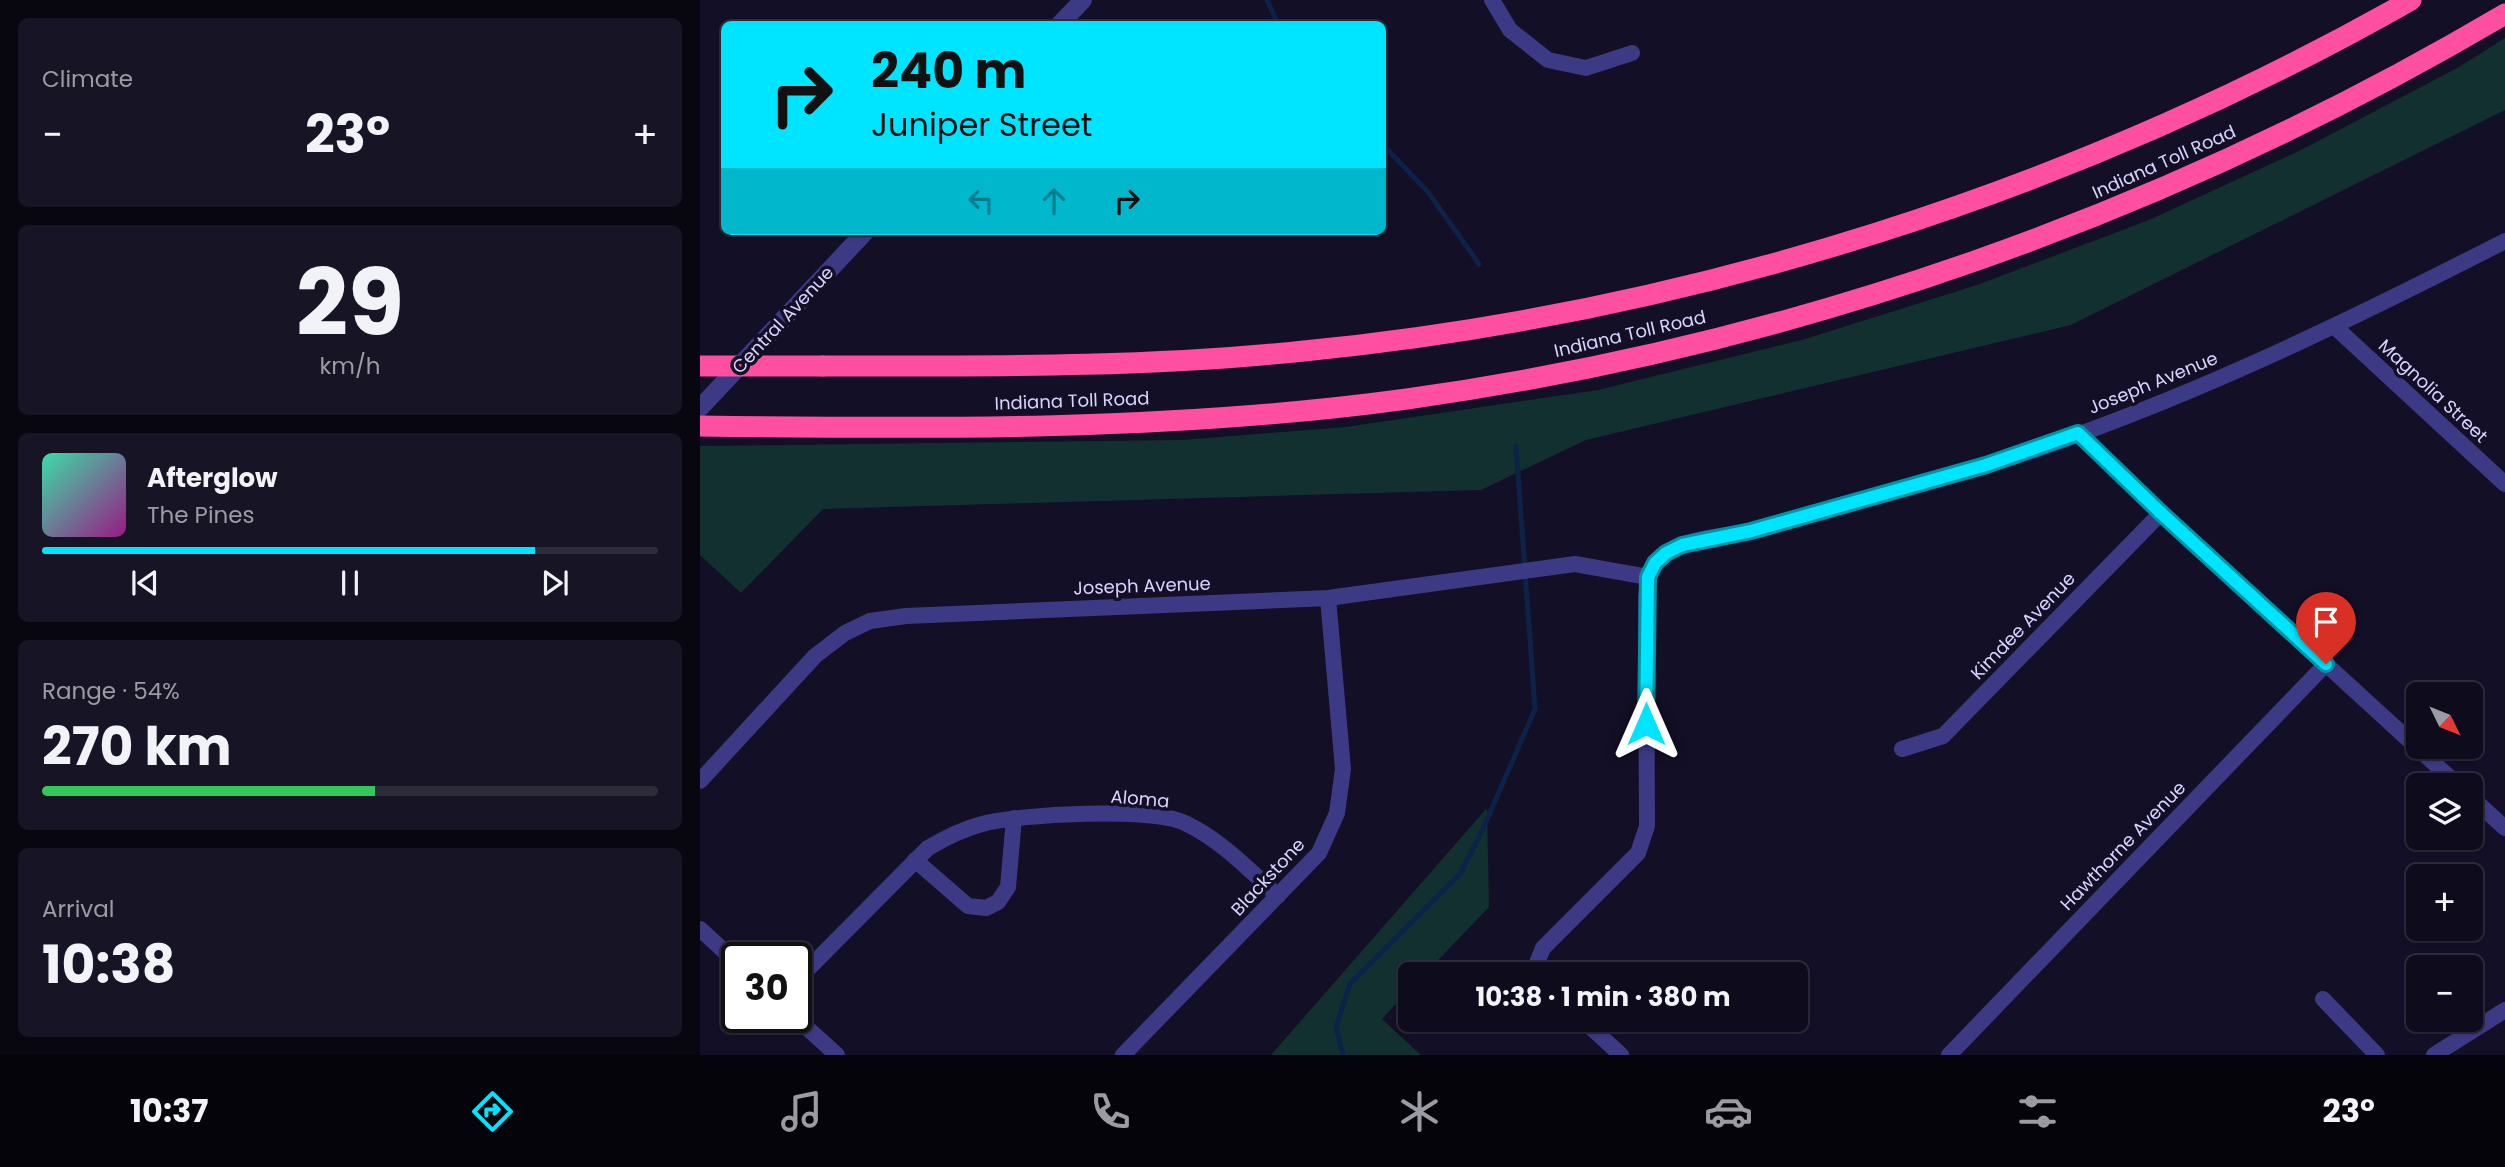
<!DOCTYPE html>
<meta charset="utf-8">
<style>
body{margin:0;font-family:Poppins,sans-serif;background:#171425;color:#f1f3f6;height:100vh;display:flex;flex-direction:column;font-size:26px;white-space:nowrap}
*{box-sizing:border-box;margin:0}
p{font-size:23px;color:#9b9ba3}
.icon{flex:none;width:38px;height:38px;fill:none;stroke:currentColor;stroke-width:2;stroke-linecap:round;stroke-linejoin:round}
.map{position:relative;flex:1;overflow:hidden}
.sheet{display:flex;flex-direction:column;gap:18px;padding:18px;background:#08060f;width:700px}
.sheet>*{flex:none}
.guide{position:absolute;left:21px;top:21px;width:665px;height:214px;border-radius:10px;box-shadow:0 2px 5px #0004,0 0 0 2px #2e2b3b;background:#00e5ff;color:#111;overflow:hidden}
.needle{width:46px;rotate:133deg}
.buttons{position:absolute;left:1706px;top:682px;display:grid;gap:14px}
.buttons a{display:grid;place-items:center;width:77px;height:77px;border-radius:10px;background:#0e0b1c;box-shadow:0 2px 5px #0004,0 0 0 2px #2e2b3b;font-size:35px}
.speed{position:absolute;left:21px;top:942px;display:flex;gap:14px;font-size:35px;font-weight:700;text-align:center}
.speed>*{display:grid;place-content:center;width:91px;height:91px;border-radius:50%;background:#0e0b1c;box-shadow:0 2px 5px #0004,0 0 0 2px #2e2b3b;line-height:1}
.speed .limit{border:4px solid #111;border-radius:10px;background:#fff;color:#111}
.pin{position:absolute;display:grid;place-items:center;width:60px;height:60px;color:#fff;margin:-72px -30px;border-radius:50% 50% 50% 0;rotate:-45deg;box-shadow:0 0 7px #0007}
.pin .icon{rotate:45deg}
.me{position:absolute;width:77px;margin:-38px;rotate:0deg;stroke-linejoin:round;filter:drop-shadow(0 0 5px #0008)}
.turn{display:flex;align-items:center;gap:24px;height:147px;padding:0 35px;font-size:32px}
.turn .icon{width:91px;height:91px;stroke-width:2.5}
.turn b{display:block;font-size:49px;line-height:60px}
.lanes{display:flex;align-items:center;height:66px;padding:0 35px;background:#0003;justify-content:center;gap:35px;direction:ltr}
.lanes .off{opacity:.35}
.big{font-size:52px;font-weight:700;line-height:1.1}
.sheet .widget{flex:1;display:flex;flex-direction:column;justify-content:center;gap:10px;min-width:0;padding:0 24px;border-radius:10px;background:#171425}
.sheet .dial{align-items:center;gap:0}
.dial b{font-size:91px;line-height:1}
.song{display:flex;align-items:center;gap:21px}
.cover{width:84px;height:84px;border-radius:10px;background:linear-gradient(135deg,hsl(160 70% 55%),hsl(310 70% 35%))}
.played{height:7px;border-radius:4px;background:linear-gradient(90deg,#00e5ff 80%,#2e2b3b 80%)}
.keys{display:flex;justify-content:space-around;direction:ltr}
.heat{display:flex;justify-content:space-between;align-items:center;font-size:38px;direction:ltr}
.charge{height:10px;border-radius:5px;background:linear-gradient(90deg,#34c759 54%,#2e2b3b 0)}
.trip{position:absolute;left:698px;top:962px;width:410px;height:70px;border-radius:10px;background:#0e0b1c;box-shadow:0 2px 5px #0004,0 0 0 2px #2e2b3b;font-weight:700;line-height:70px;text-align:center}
.menu{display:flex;height:112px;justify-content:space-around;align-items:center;background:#06040b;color:#9b9ba3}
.menu .icon{width:49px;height:49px}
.menu .current{color:#00e5ff}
.menu b{font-size:32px;color:#f1f3f6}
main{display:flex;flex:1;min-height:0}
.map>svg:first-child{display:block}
.green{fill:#12302f}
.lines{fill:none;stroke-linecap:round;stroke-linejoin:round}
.stream{stroke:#0c2248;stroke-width:5}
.minor{stroke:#3d3a85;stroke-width:16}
.tertiary{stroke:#3d3a85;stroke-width:18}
.motorway{stroke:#ff4fa3;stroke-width:21}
.motorway-bridge{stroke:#ff4fa3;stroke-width:21}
.route-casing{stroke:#0095a6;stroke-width:18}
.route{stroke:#00e5ff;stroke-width:12}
.labels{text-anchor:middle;stroke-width:7;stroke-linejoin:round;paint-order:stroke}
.street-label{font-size:18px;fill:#d9d4ff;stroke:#130f26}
</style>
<main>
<section class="sheet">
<div class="widget"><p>Climate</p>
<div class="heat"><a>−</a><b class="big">23°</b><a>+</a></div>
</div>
<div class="widget dial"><b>29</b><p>km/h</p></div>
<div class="widget">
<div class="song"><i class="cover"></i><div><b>Afterglow</b><p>The Pines</p></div></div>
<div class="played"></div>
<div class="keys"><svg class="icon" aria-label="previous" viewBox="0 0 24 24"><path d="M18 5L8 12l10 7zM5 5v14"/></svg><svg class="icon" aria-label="pause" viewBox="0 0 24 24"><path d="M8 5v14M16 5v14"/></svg><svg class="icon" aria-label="next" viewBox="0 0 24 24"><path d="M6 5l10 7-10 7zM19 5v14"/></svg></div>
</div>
<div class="widget"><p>Range · 54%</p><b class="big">270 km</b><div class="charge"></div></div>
<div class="widget"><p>Arrival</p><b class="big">10:38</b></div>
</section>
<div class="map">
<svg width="1805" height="1055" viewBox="0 0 1805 1055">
<rect width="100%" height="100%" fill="#130f26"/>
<path class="green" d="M 1805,38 L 1805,110 L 1371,325 L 886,440 L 781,490 L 123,509 L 41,593 L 0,555 L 0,446 L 482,440 L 646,427 L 898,390 L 1105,339 L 1277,285 L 1449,220 L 1601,150 L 1759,67 Z
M 787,808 L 789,907 L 724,975 L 710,975 L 710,989 L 682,1019 L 721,1055 L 571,1055 Z"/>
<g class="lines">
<path class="stream" d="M 567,0 L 578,24
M 682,144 L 728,192 L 779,264
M 643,1055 L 636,1027 L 650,984 L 760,874 L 783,829 L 835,709 L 816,446"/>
<path class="minor" d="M 792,0 L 810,30 L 848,60 L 886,68 L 932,53
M 1634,326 L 1805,484
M 1378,433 L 1461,513 L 1759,786
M 1202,749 L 1243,736 L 1461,513
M 0,781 L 115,656 L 145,633 L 170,621 L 206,616 L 628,598 L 875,564 L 948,577
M 1771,797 L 1805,828
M 215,860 L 268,906 L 286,908 L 298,902 L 308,887 L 314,818
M 0,929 L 37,963
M 839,975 L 835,968 L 843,948 L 938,853 L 947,826 L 946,597 C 948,580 949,566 964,555 C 986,537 1023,537 1050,531 C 1087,522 1125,510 1162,500 C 1203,488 1244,478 1285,466 C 1466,410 1637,327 1805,241
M 96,981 L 228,848 C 245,838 263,829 282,824 C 319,814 452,807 485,823 C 521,840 549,870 578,896
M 1623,999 L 1677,1055
M 95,1017 L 137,1055
M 883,1020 L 921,1055
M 423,1055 L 619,853 L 637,813 L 643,769 L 628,598
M 1249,1055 L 1626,664
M 1734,1055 L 1805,1010"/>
<path class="tertiary" d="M 360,24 L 383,0
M 0,408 L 166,231"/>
<path class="motorway" d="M 123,366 C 284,366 444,368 604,351 C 991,313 1373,192 1711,0
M 0,426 C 236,429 473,431 707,399 C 1095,345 1468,213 1805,14"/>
<path class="motorway-bridge" d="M 0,366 L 123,366"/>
</g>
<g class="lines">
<defs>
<path id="route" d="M 946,724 L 948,577 L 955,563 L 966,553 L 982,545 L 1051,531 L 1286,465 L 1378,433 L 1461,513 L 1626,664"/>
</defs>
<use href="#route" class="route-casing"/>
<use href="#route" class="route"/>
</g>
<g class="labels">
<g class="street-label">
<text transform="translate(1464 162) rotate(-24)" y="6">Indiana Toll Road</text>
<text transform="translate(83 320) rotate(-47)" y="6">Central Avenue</text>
<text transform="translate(930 334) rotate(-13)" y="6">Indiana Toll Road</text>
<text transform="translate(1453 383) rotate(-22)" y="6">Joseph Avenue</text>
<text transform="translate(1733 391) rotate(43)" y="6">Magnolia Street</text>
<text transform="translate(372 401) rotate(-2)" y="6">Indiana Toll Road</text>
<text transform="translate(442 586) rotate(-2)" y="6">Joseph Avenue</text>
<text transform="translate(1323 626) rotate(-46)" y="6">Kimdee Avenue</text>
<text transform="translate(440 799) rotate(5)" y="6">Aloma</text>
<text transform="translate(1423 846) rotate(-46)" y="6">Hawthorne Avenue</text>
<text transform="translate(568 877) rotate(-47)" y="6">Blackstone</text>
</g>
</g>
</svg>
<div class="buttons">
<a><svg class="needle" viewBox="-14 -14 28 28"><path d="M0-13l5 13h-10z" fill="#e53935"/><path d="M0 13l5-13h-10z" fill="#9b9ba3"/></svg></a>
<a><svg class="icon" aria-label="layers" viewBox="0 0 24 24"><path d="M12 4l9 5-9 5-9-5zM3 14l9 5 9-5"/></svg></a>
<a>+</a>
<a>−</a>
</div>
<div class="speed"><div class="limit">30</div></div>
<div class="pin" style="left:1626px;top:664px;background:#d93025"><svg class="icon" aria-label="arrive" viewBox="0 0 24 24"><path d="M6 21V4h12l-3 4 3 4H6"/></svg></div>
<svg class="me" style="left:946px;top:724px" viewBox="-20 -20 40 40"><path d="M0-17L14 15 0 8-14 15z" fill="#00e5ff" stroke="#fff" stroke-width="4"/></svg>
<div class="trip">10:38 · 1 min · 380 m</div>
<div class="guide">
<div class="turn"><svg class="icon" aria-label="right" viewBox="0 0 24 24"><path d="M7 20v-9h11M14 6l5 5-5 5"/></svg><div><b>240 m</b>Juniper Street</div></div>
<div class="lanes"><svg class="icon off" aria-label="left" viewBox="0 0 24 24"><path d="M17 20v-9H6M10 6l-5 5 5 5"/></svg><svg class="icon off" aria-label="ahead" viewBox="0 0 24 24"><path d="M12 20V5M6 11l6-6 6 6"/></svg><svg class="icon" aria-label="right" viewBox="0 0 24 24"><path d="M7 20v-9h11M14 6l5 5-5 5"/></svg></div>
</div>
</div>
</main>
<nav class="menu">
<b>10:37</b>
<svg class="icon current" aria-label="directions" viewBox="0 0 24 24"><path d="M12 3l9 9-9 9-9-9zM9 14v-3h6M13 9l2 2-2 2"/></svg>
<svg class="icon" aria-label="music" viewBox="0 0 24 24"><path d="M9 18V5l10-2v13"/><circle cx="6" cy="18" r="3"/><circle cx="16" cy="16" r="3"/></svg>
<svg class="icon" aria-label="phone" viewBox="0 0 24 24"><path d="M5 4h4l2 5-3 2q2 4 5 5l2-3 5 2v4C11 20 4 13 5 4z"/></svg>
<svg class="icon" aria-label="climate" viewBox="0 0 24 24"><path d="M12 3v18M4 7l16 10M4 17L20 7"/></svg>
<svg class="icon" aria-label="car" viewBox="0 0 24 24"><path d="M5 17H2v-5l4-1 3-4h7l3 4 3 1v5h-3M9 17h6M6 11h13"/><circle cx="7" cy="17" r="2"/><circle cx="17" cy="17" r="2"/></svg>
<svg class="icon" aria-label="filters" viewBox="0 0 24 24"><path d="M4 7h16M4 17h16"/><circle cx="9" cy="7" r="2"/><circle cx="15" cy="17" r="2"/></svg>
<b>23°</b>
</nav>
